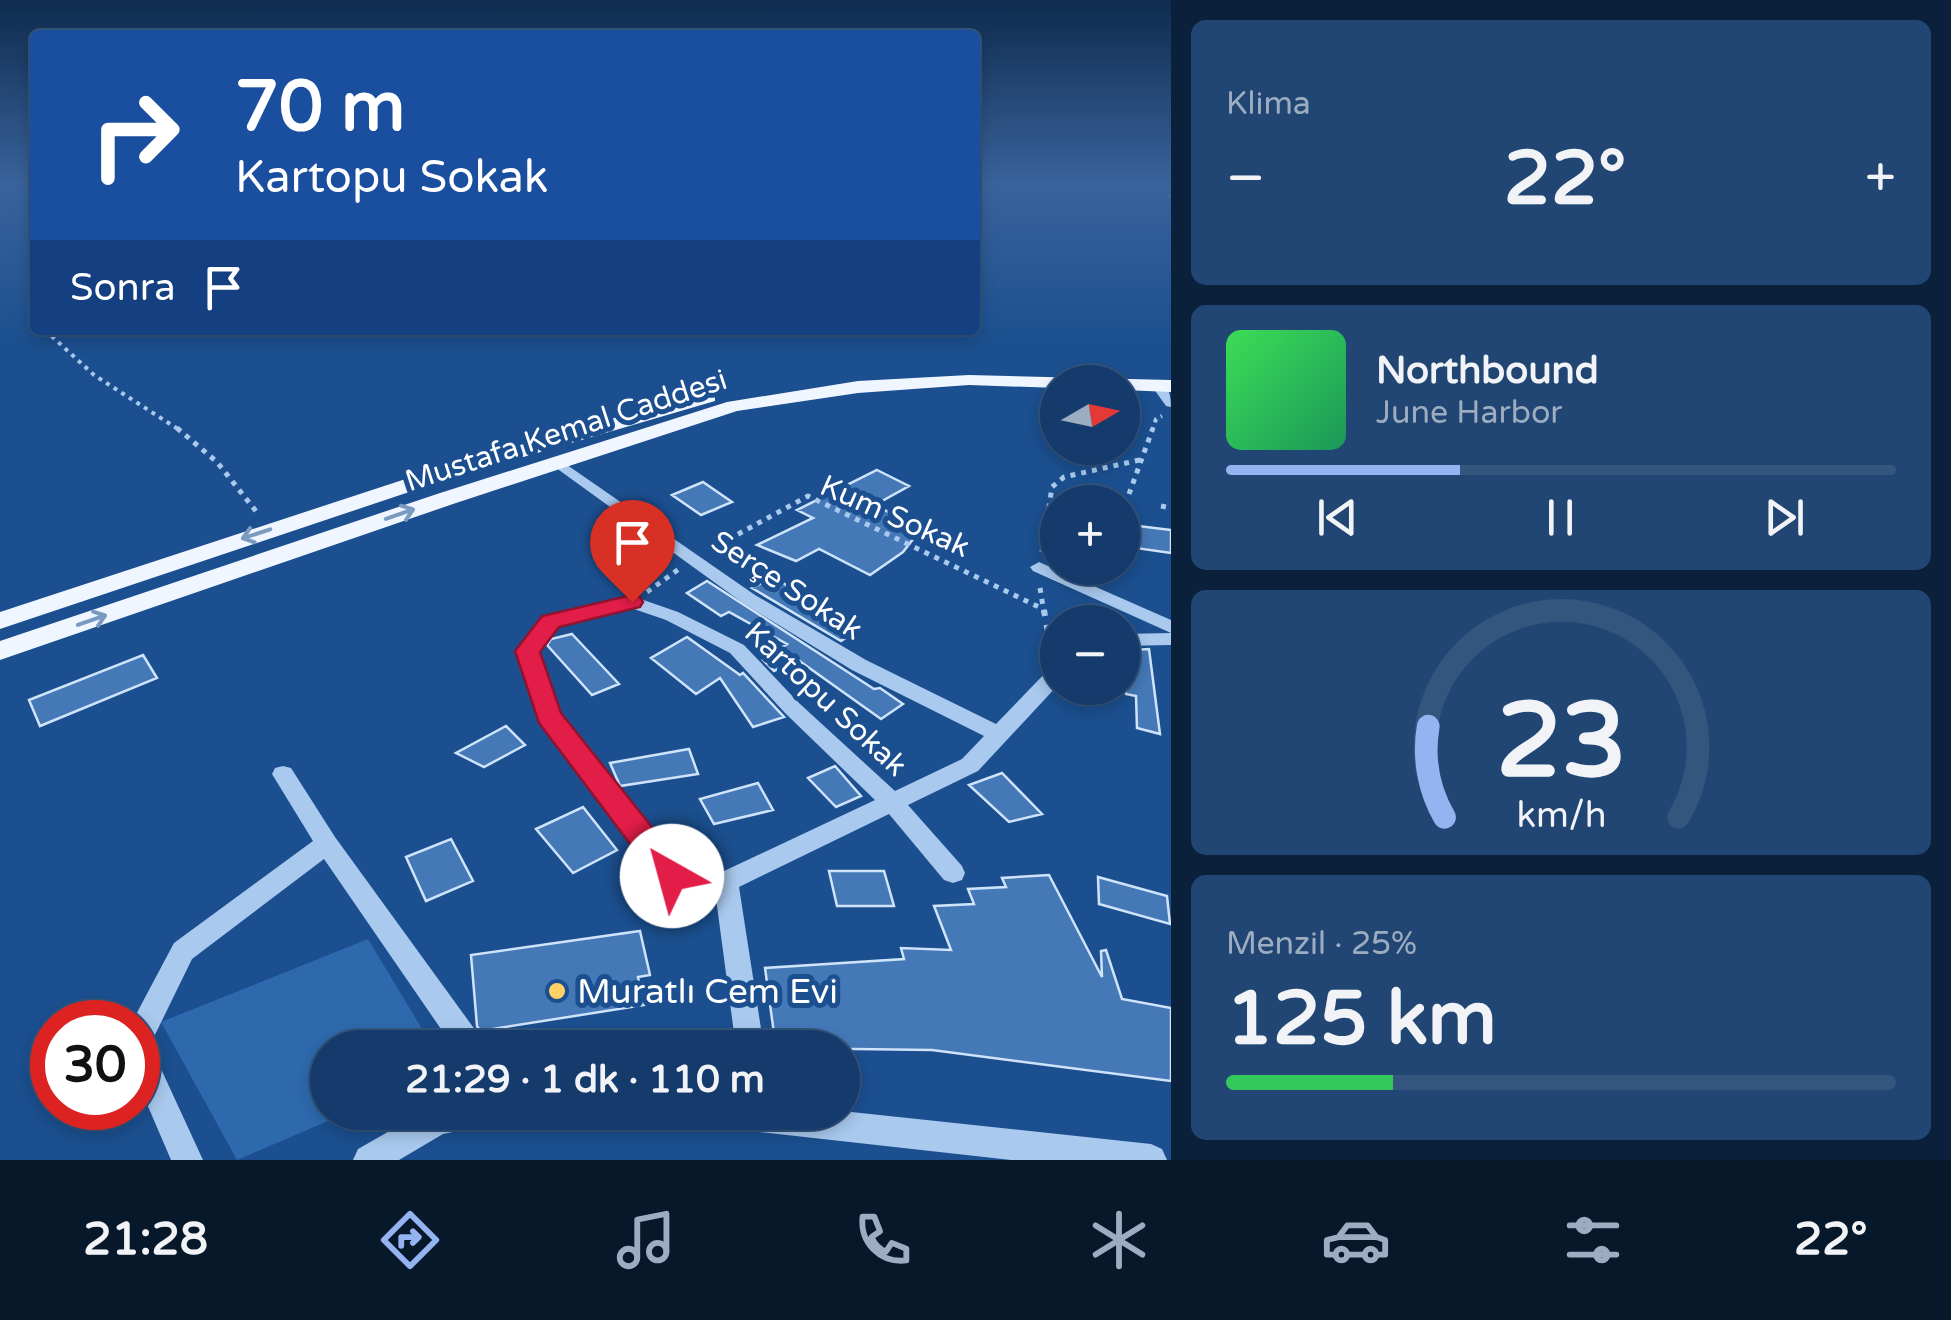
<!DOCTYPE html>
<html lang="tr">
<meta charset="utf-8">
<style>
body{margin:0;font-family:"Varela Round",sans-serif;background:#214673;color:#f1f3f6;height:100vh;display:flex;flex-direction:column;font-size:38px;white-space:nowrap}
*{box-sizing:border-box;margin:0}
p{font-size:32px;color:#9dadc1}
.icon{flex:none;width:55px;height:55px;fill:none;stroke:currentColor;stroke-width:2;stroke-linecap:round;stroke-linejoin:round}
.map{position:relative;flex:1;overflow:hidden}
.sheet{display:flex;flex-direction:column;gap:20px;padding:20px;background:#0b203b;width:780px}
.sheet>*{flex:none}
.hud{position:absolute;left:30px;top:30px;width:950px;height:305px;border-radius:10px;box-shadow:0 5px 15px #0003,0 0 0 2px #33557e;background:#1a4fa0;color:#fff;overflow:hidden}
.needle{width:65px;rotate:81deg}
.tools{position:absolute;left:1040px;top:365px;display:grid;gap:20px}
.tools a{display:grid;place-items:center;width:100px;height:100px;border-radius:50%;background:#143b6b;box-shadow:0 5px 15px #0003,0 0 0 2px #33557e;font-size:50px}
.speed{position:absolute;left:30px;top:1000px;display:flex;gap:20px;font-size:50px;font-weight:700;text-align:center}
.speed>*{display:grid;place-content:center;width:130px;height:130px;border-radius:50%;background:#143b6b;box-shadow:0 5px 15px #0003,0 0 0 2px #33557e;line-height:1}
.speed .limit{border:15px solid #d22;background:#fff;color:#111}
.pin{position:absolute;display:grid;place-items:center;width:85px;height:85px;color:#fff;margin:-102px -42px;border-radius:50% 50% 50% 0;rotate:-45deg;box-shadow:0 0 10px #0007}
.pin .icon{rotate:45deg}
.me{position:absolute;width:110px;margin:-55px;rotate:322deg;stroke-linejoin:round;filter:drop-shadow(0 0 8px #0008)}
.turn{display:flex;align-items:center;gap:35px;height:210px;padding:0 40px;font-size:45px}
.turn .icon{width:130px;height:130px;stroke-width:2.5}
.turn b{display:block;font-size:70px;line-height:85px}
.then{display:flex;align-items:center;height:95px;padding:0 40px;background:#0003;gap:20px;font-size:38px}
.big{font-size:75px;font-weight:800;line-height:1.1}
.sheet .tile{flex:1;display:flex;flex-direction:column;justify-content:center;gap:15px;min-width:0;padding:0 35px;border-radius:15px;background:#214673}
.sheet .dial{align-items:center;gap:0}
.dial svg{height:260px;overflow:visible;fill:none;stroke:#33557e;stroke-width:7;stroke-linecap:round;text-anchor:middle}
.dial text{fill:#f1f3f6;stroke:none}
.song{display:flex;align-items:center;gap:30px}
.cover{width:120px;height:120px;border-radius:15px;background:linear-gradient(135deg,hsl(130 70% 55%),hsl(150 70% 35%))}
.played{height:10px;border-radius:5px;background:linear-gradient(90deg,#95b2f1 35%,#33557e 35%)}
.keys{display:flex;justify-content:space-around;direction:ltr}
.heat{display:flex;justify-content:space-between;align-items:center;font-size:55px;direction:ltr}
.charge{height:15px;border-radius:8px;background:linear-gradient(90deg,#34c759 25%,#33557e 0)}
.trip{position:absolute;left:310px;top:1030px;width:550px;height:100px;border-radius:50px;background:#143b6b;box-shadow:0 5px 15px #0003,0 0 0 2px #33557e;font-weight:800;line-height:100px;text-align:center}
.dock{display:flex;height:160px;justify-content:space-around;align-items:center;background:#08182b;color:#9dadc1}
.dock .icon{width:70px;height:70px}
.dock .active{color:#95b2f1}
.dock b{font-size:45px;color:#f1f3f6}
main{display:flex;flex:1;min-height:0}
.map>svg:first-child{display:block}
.green{fill:#2e69ad}
.building{fill:#4478b7;stroke:#cfe3fa;stroke-width:2.5}
.lines{fill:none;stroke-linecap:round;stroke-linejoin:round}
.path-far3{stroke:#a9c9ee;stroke-width:2.5;stroke-dasharray:2.5 4;stroke-linecap:butt}
.path-far2{stroke:#a9c9ee;stroke-width:4;stroke-dasharray:4 5;stroke-linecap:butt}
.path-far1{stroke:#a9c9ee;stroke-width:5;stroke-dasharray:5 6;stroke-linecap:butt}
.path{stroke:#a9c9ee;stroke-width:6;stroke-dasharray:6 9;stroke-linecap:butt}
.minor{fill:#a9c9ee;fill-rule:evenodd}
.major{fill:#f0f6ff;fill-rule:evenodd}
.oneway{stroke:#7b9ac1}
.route{fill:#e11d48;stroke:#92132f;stroke-width:2.5}
.poi-dot{fill:#ffd166;stroke:#1b4f8f;stroke-width:4}
.labels{text-anchor:middle;stroke-width:10;stroke-linejoin:round;paint-order:stroke}
.street-label{font-size:30px;fill:#fff;stroke:#1b4f8f}
.near-poi-label{font-size:35px;fill:#fff;stroke:#1b4f8f;text-anchor:start}
</style>
<main>
<div class="map">
<svg width="1171" height="1160" viewBox="0 0 1171 1160">
<rect width="100%" height="100%" fill="#1b4f8f"/>
<path class="green" d="M 368,939 L 433,1047 L 328,1048 L 328,1112 L 347,1113 L 237,1160 L 161,1022 Z"/>
<path class="building" d="M 877,470 L 909,486 L 875,505 L 921,529 L 903,552 L 870,575 L 819,549 L 796,561 L 757,545 L 813,518 L 797,510 Z
M 703,482 L 732,502 L 701,515 L 672,495 Z
M 1122,524 L 1171,530 L 1171,553 L 1122,546 Z
M 773,577 L 859,629 L 841,641 L 752,588 Z
M 707,581 L 874,689 L 880,688 L 903,704 L 881,719 L 798,660 L 774,671 L 763,660 L 787,644 L 729,612 L 721,616 L 687,593 Z
M 572,634 L 619,684 L 592,695 L 547,645 L 551,639 Z
M 687,637 L 740,675 L 743,673 L 784,717 L 753,727 L 720,678 L 696,694 L 651,658 Z
M 1149,649 L 1160,734 L 1137,728 L 1136,696 L 1126,694 L 1124,665 L 1134,667 L 1134,650 Z
M 143,655 L 157,678 L 40,726 L 29,700 Z
M 506,726 L 525,745 L 484,767 L 456,753 Z
M 689,749 L 698,774 L 620,786 L 610,763 Z
M 835,766 L 861,796 L 836,807 L 808,778 Z
M 1002,773 L 1042,814 L 1009,822 L 969,785 Z
M 758,783 L 773,810 L 714,824 L 700,799 Z
M 583,807 L 617,850 L 573,873 L 536,829 Z
M 451,839 L 473,881 L 426,901 L 406,857 Z
M 829,871 L 884,871 L 894,906 L 837,906 Z
M 1049,875 L 1102,977 L 1101,951 L 1106,950 L 1122,999 L 1171,1008 L 1171,1081 L 932,1050 L 776,1048 L 765,968 L 904,959 L 901,948 L 951,950 L 934,906 L 974,904 L 968,889 L 1006,887 L 1002,878 Z
M 1098,877 L 1167,896 L 1170,924 L 1099,904 Z
M 640,931 L 650,975 L 638,977 L 644,1005 L 480,1031 L 477,1026 L 471,955 Z"/>
<g class="lines">
<path class="path-far3" d="M 1163,183 L 1171,199"/>
<path class="path-far2" d="M 45,330 L 94,375 L 181,431
M 1152,431 L 1156,419 L 1162,416"/>
<path class="path-far1" d="M 177,428 L 217,462 L 259,515
M 1129,494 L 1153,428
M 1161,506 L 1171,508
M 709,550 L 808,496 L 1041,608
M 1042,552 L 1052,487 L 1064,477 L 1144,459
M 1040,588 L 1044,613
M 647,592 L 679,569"/>
<path class="path" d="M 1044,610 L 1052,656"/>
<path class="minor" d="M 1157,381 C 1169,384 1171,396 1171,407 L 1166,406 L 1151,385 Z
M 557,458 L 755,595 L 866,660 L 996,724 L 1051,667 L 1058,665 L 1058,685 L 978,771 L 908,805 L 962,866 L 965,873 L 962,880 L 953,883 L 944,880 L 889,814 L 739,887 L 764,1048 L 736,1048 L 715,891 L 663,883 L 541,721 L 517,651 L 520,647 L 544,617 L 632,596 L 678,612 L 744,645 L 799,703 L 895,791 L 962,759 L 984,736 L 852,670 L 743,603 L 552,465 L 550,462 ZM 631,608 L 666,620 L 730,653 L 785,713 L 875,800 L 724,871 L 679,866 L 558,714 L 537,652 L 557,625 Z
M 1039,562 L 1171,620 L 1171,645 L 1122,646 L 1122,634 L 1171,633 L 1033,571 L 1030,567 Z
M 283,766 L 291,768 L 335,837 L 481,1038 L 485,1048 L 454,1048 L 324,859 L 192,959 L 150,1045 L 203,1160 L 171,1160 L 138,1083 L 138,1022 L 132,1022 L 174,943 L 313,841 L 272,774 L 275,768 Z
M 842,1111 L 1151,1144 L 1162,1149 L 1167,1160 L 1011,1160 L 760,1132 L 642,1127 L 631,1123 L 627,1112 Z
M 423,1112 L 500,1112 L 496,1123 L 443,1134 L 399,1160 L 353,1160 L 358,1149 Z"/>
<path class="major" d="M 969,375 L 1171,380 L 1171,392 L 1122,390 L 1122,382 L 1058,382 L 1058,388 L 969,385 L 858,393 L 737,411 L 453,504 L 0,660 L 0,641 L 437,494 L 727,402 L 858,381 Z
M 708,391 L 715,393 L 715,401 L 448,479 L 0,629 L 0,612 L 433,470 Z"/>
</g>
<defs><path id="oneway-shaft" d="M-6 0H5M1.5-3L5.5 0L1.5 3" fill="none" stroke-width="1.6" stroke-linecap="round" stroke-linejoin="round" transform="scale(2.5)"/></defs>
<g class="oneway">
<use href="#oneway-shaft" transform="translate(400 514) rotate(-19)"/>
<use href="#oneway-shaft" transform="translate(256 534) rotate(162)"/>
<use href="#oneway-shaft" transform="translate(92 620) rotate(-19)"/>
</g>
<linearGradient id="sky" x2="0" y2="1"><stop stop-color="#0f2b4f"/><stop offset="0.53" stop-color="#39639b"/><stop offset="1" stop-color="#39639b" stop-opacity="0"/></linearGradient>
<rect width="1171" height="346" fill="url(#sky)"/>
<path class="route" d="M 632,595 L 640,597 L 643,602 L 640,607 L 559,627 L 540,652 L 561,713 L 683,866 L 688,876 L 683,885 L 672,889 L 661,885 L 539,723 L 515,651 L 542,616 Z"/>
<circle class="poi-dot" cx="557" cy="991" r="10"/>
<g class="labels">
<g class="street-label">
<text transform="translate(566 430) rotate(-18)" y="10">Mustafa Kemal Caddesi</text>
<text transform="translate(895 516) rotate(24)" y="10">Kum Sokak</text>
<text transform="translate(787 585) rotate(33)" y="10">Serçe Sokak</text>
<text transform="translate(826 699) rotate(43)" y="10">Kartopu Sokak</text>
</g>
<g class="near-poi-label">
<text x="577" y="1003">Muratlı Cem Evi</text>
</g>
</g>
</svg>
<div class="tools">
<a><svg class="needle" viewBox="-14 -14 28 28"><path d="M0-13l5 13h-10z" fill="#e53935"/><path d="M0 13l5-13h-10z" fill="#9dadc1"/></svg></a>
<a>+</a>
<a>−</a>
</div>
<div class="speed"><div class="limit">30</div></div>
<div class="pin" style="left:632px;top:602px;background:#d93025"><svg class="icon" aria-label="arrive" viewBox="0 0 24 24"><path d="M6 21V4h12l-3 4 3 4H6"/></svg></div>
<svg class="me" style="left:672px;top:876px" viewBox="-20 -20 40 40"><circle r="19" fill="#fff"/><path d="M0-13L10 11 0 6-10 11z" fill="#e11d48"/></svg>
<div class="trip">21:29 · 1 dk · 110 m</div>
<div class="hud">
<div class="turn"><svg class="icon" aria-label="right" viewBox="0 0 24 24"><path d="M7 20v-9h11M14 6l5 5-5 5"/></svg><div><b>70 m</b>Kartopu Sokak</div></div>
<div class="then">Sonra<svg class="icon" aria-label="arrive" viewBox="0 0 24 24"><path d="M6 21V4h12l-3 4 3 4H6"/></svg></div>
</div>
</div>
<section class="sheet">
<div class="tile"><p>Klima</p>
<div class="heat"><a>−</a><b class="big">22°</b><a>+</a></div>
</div>
<div class="tile">
<div class="song"><i class="cover"></i><div><b>Northbound</b><p>June Harbor</p></div></div>
<div class="played"></div>
<div class="keys"><svg class="icon" aria-label="previous" viewBox="0 0 24 24"><path d="M18 5L8 12l10 7zM5 5v14"/></svg><svg class="icon" aria-label="pause" viewBox="0 0 24 24"><path d="M8 5v14M16 5v14"/></svg><svg class="icon" aria-label="next" viewBox="0 0 24 24"><path d="M6 5l10 7-10 7zM19 5v14"/></svg></div>
</div>
<div class="tile dial"><svg viewBox="0 0 100 80">
<path d="M14 69A42 42 0 1 1 86 69"/>
<path d="M14 69A42 42 0 0 1 9 41" stroke="#95b2f1"/>
<text x="50" y="56" font-size="32" font-weight="700">23</text>
<text x="50" y="72" font-size="11">km/h</text>
</svg></div>
<div class="tile"><p>Menzil · 25%</p><b class="big">125 km</b><div class="charge"></div></div>
</section>
</main>
<nav class="dock">
<b>21:28</b>
<svg class="icon active" aria-label="directions" viewBox="0 0 24 24"><path d="M12 3l9 9-9 9-9-9zM9 14v-3h6M13 9l2 2-2 2"/></svg>
<svg class="icon" aria-label="music" viewBox="0 0 24 24"><path d="M9 18V5l10-2v13"/><circle cx="6" cy="18" r="3"/><circle cx="16" cy="16" r="3"/></svg>
<svg class="icon" aria-label="phone" viewBox="0 0 24 24"><path d="M5 4h4l2 5-3 2q2 4 5 5l2-3 5 2v4C11 20 4 13 5 4z"/></svg>
<svg class="icon" aria-label="climate" viewBox="0 0 24 24"><path d="M12 3v18M4 7l16 10M4 17L20 7"/></svg>
<svg class="icon" aria-label="car" viewBox="0 0 24 24"><path d="M5 17H2v-5l4-1 3-4h7l3 4 3 1v5h-3M9 17h6M6 11h13"/><circle cx="7" cy="17" r="2"/><circle cx="17" cy="17" r="2"/></svg>
<svg class="icon" aria-label="filters" viewBox="0 0 24 24"><path d="M4 7h16M4 17h16"/><circle cx="9" cy="7" r="2"/><circle cx="15" cy="17" r="2"/></svg>
<b>22°</b>
</nav>
